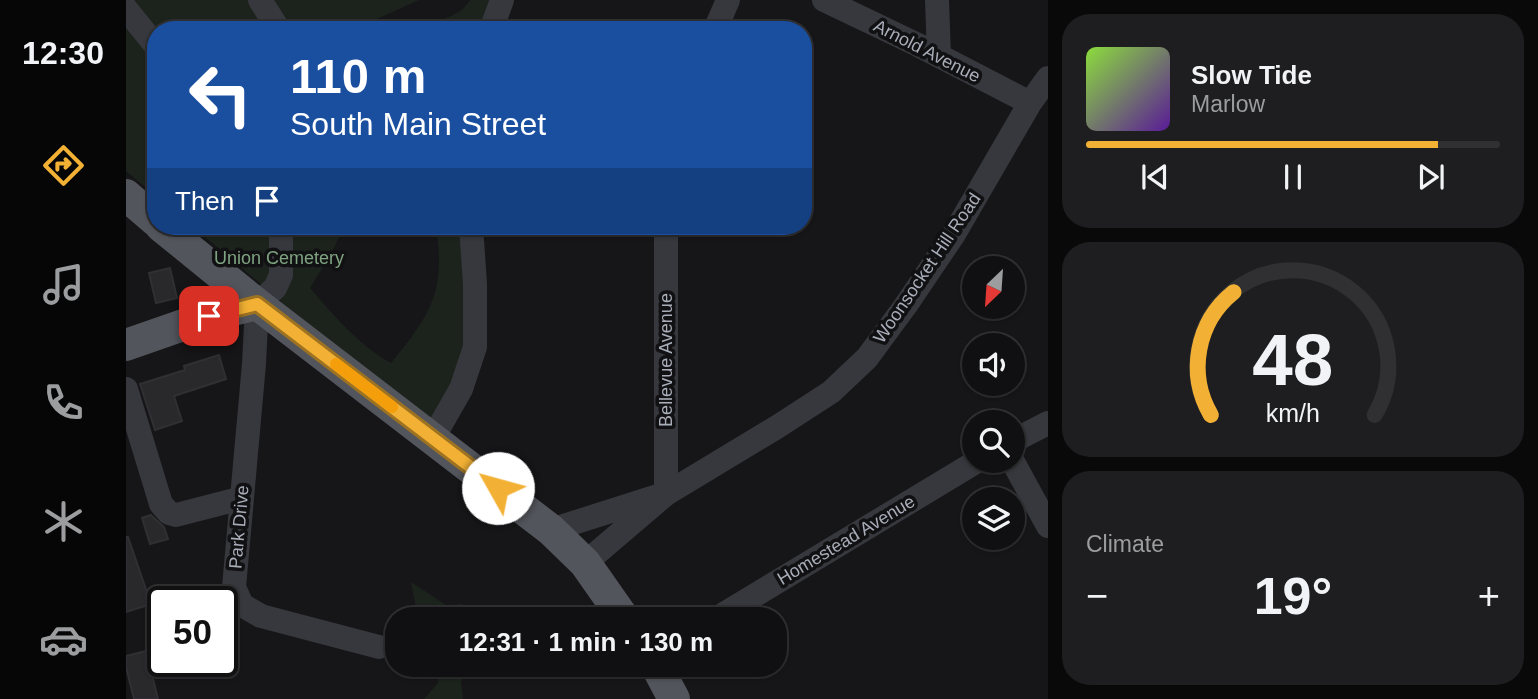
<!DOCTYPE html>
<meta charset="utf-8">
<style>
body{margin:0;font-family:Helvetica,sans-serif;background:#1e1e20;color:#f1f3f6;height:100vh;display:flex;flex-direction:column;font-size:26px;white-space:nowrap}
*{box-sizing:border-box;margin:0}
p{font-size:23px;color:#9c9d9f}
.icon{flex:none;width:38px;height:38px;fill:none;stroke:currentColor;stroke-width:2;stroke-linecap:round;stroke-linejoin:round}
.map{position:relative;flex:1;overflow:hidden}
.sheet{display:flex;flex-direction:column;gap:14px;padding:14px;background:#09090a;width:490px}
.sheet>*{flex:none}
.hud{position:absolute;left:21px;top:21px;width:665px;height:214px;border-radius:28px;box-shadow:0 2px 5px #0004,0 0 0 2px #303032;background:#1a4fa0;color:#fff;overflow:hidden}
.needle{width:46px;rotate:205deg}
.buttons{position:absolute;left:836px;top:256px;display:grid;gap:14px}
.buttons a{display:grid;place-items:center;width:63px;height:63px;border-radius:50%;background:#101012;box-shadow:0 2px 5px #0004,0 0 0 2px #303032;font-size:35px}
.speed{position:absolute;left:21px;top:586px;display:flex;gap:14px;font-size:35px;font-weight:700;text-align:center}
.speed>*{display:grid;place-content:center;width:91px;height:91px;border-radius:50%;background:#101012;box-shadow:0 2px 5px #0004,0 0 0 2px #303032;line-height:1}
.speed .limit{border:4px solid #111;border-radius:10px;background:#fff;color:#111}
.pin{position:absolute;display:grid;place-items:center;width:60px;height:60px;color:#fff;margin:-30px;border-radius:14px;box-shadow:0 4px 10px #0006}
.me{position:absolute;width:77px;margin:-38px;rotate:308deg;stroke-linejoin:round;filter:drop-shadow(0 0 5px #0008)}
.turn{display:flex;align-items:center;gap:24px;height:147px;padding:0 28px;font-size:32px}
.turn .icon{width:91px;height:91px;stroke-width:2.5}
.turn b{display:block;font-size:49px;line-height:60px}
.then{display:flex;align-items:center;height:66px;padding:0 28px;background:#0003;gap:14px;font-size:26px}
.big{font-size:52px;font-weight:600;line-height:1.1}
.sheet .tile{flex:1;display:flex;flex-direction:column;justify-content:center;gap:10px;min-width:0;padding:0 24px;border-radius:28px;background:#1e1e20}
.sheet .dial{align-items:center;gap:0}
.dial svg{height:182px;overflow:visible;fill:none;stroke:#303032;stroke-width:7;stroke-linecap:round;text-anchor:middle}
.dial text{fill:#f1f3f6;stroke:none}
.song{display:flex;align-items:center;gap:21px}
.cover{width:84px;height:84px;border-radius:10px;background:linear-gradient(135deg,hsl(90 70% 55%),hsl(270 70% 35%))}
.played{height:7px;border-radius:4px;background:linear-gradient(90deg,#f2b134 85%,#303032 85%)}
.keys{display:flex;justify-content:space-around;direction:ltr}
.heat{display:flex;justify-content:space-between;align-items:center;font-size:38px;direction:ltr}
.trip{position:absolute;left:259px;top:607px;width:402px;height:70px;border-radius:28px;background:#101012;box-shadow:0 2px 5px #0004,0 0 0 2px #303032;font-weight:600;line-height:70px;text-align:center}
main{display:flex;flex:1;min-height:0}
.dock{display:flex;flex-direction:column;width:126px;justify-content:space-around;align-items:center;background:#060607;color:#9c9d9f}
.dock .icon{width:49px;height:49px}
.dock .active{color:#f2b134}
.dock b{font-size:32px;color:#f1f3f6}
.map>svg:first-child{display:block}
.green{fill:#1c231d}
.building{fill:#29292c;stroke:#303034;stroke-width:2}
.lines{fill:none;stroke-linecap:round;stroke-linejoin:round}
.minor{stroke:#37383d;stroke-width:24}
.major{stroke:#53555c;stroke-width:32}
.route-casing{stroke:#9d7322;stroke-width:18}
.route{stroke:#f2b134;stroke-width:12}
.slow{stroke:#f59e0b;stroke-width:12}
.labels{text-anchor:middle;stroke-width:7;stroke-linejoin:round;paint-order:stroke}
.street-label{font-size:18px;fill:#a8adb8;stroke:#111113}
.park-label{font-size:18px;fill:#7fa381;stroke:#111113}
</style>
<main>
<nav class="dock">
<b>12:30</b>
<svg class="icon active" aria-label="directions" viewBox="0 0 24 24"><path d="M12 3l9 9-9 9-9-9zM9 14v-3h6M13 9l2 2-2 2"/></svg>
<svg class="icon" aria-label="music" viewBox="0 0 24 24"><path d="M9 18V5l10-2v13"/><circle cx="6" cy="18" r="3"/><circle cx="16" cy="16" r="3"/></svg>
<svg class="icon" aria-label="phone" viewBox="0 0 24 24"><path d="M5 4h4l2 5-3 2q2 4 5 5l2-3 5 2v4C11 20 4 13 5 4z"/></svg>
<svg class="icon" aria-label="climate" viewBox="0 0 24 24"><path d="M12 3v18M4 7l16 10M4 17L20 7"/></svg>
<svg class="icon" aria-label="car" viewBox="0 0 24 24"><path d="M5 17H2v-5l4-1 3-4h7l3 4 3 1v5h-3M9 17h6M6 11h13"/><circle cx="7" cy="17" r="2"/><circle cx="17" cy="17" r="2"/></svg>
</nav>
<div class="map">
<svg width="922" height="699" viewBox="0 0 922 699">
<rect width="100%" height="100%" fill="#161618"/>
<path class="green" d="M 0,0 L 293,0 L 226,30 L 30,30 L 30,196 L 0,171 Z
M 344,0 L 378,0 L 366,30 L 305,30 C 316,14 333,19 344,0 Z
M 66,226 L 218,226 L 206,252 L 184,288 C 208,316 233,345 265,363 C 305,314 320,291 310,226 L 344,226 L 348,353 L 309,430 L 148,310 L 155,301 Z
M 285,582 L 320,605 L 336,604 L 356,619 L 285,619 L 290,608 Z
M 311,665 L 341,665 L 335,683 L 337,699 L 298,699 L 312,683 Z"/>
<path class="building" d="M 44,268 L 51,298 L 30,303 L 23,273 Z
M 93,355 L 100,379 L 48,396 L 56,421 L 29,430 L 14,384 L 59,370 L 58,366 Z
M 25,515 L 38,527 L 42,539 L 24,544 L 16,518 Z
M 0,537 L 2,537 L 25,604 L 0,612 Z
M 20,651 L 32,699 L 8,699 L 0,667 L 0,656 Z"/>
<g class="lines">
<path class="minor" d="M 134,0 L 153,30
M 698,0 L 792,45 L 904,103
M 811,0 L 813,56
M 0,9 L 30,46
M 365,30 L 376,0
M 589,30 L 602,0
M 155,226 L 155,275 L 149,288 L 131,304 L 128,364 L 108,587 L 116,605 L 135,616 L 253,647
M 0,389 L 35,504 L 43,513 L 50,515 L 116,498
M 307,438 L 335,389 L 349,347 L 349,284 L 345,226
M 887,441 L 922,423
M 886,460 L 922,526
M 540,494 L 540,226
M 425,530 L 532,496
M 459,563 L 540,494 L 651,427 L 705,392 L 741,358 L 780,305 L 828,234 L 904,103 L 922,78
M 588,620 L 853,460"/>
<path class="major" d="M 0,195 L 30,221
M 35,226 L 131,304 L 425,530 L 459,563 L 499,620
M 0,345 L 83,316 L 131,304
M 530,665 L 548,699"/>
</g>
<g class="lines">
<defs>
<path id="route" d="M 83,316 L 131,304 L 372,488"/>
</defs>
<use href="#route" class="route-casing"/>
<use href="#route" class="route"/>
<path class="slow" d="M 210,364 L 266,407"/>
</g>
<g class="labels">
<g class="street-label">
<text transform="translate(801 51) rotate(27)" y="6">Arnold Avenue</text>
<text transform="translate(801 268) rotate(-56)" y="6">Woonsocket Hill Road</text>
<text transform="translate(540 360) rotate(-90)" y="6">Bellevue Avenue</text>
<text transform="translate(113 527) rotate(-85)" y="6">Park Drive</text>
<text transform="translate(720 540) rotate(-31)" y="6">Homestead Avenue</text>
</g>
<g class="park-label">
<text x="153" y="264">Union Cemetery</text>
</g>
</g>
</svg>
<div class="buttons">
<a><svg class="needle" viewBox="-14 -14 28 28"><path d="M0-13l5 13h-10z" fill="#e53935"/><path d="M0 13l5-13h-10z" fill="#9c9d9f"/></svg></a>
<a><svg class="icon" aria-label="sound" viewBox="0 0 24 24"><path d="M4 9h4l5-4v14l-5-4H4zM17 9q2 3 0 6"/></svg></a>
<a><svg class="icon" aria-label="search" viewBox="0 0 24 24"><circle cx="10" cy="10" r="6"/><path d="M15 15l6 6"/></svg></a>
<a><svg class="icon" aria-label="layers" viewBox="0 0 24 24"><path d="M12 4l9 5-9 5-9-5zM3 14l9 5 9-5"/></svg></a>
</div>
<div class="speed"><div class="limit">50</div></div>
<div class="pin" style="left:83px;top:316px;background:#d93025"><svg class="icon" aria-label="arrive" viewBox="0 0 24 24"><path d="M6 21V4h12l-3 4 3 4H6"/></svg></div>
<svg class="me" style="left:372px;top:488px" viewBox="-20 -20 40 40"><circle r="19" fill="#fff"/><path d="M0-13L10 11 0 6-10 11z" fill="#f2b134"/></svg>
<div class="trip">12:31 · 1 min · 130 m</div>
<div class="hud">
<div class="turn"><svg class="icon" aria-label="left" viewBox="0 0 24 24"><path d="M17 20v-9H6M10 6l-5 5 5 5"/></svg><div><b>110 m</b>South Main Street</div></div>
<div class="then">Then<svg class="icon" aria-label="arrive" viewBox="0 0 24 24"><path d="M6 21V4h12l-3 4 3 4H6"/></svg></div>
</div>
</div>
<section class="sheet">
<div class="tile">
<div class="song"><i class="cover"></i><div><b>Slow Tide</b><p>Marlow</p></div></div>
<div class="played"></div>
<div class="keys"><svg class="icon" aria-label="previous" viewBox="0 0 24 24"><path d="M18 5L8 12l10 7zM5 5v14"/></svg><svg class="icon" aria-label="pause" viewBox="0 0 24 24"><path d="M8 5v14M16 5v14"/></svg><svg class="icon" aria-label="next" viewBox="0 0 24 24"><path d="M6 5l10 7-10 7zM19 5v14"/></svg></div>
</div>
<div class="tile dial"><svg viewBox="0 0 100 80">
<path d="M14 69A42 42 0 1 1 86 69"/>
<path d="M14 69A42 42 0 0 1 24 15" stroke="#f2b134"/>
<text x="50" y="56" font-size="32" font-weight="700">48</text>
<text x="50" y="72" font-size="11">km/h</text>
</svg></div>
<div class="tile"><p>Climate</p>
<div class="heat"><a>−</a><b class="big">19°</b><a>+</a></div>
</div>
</section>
</main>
